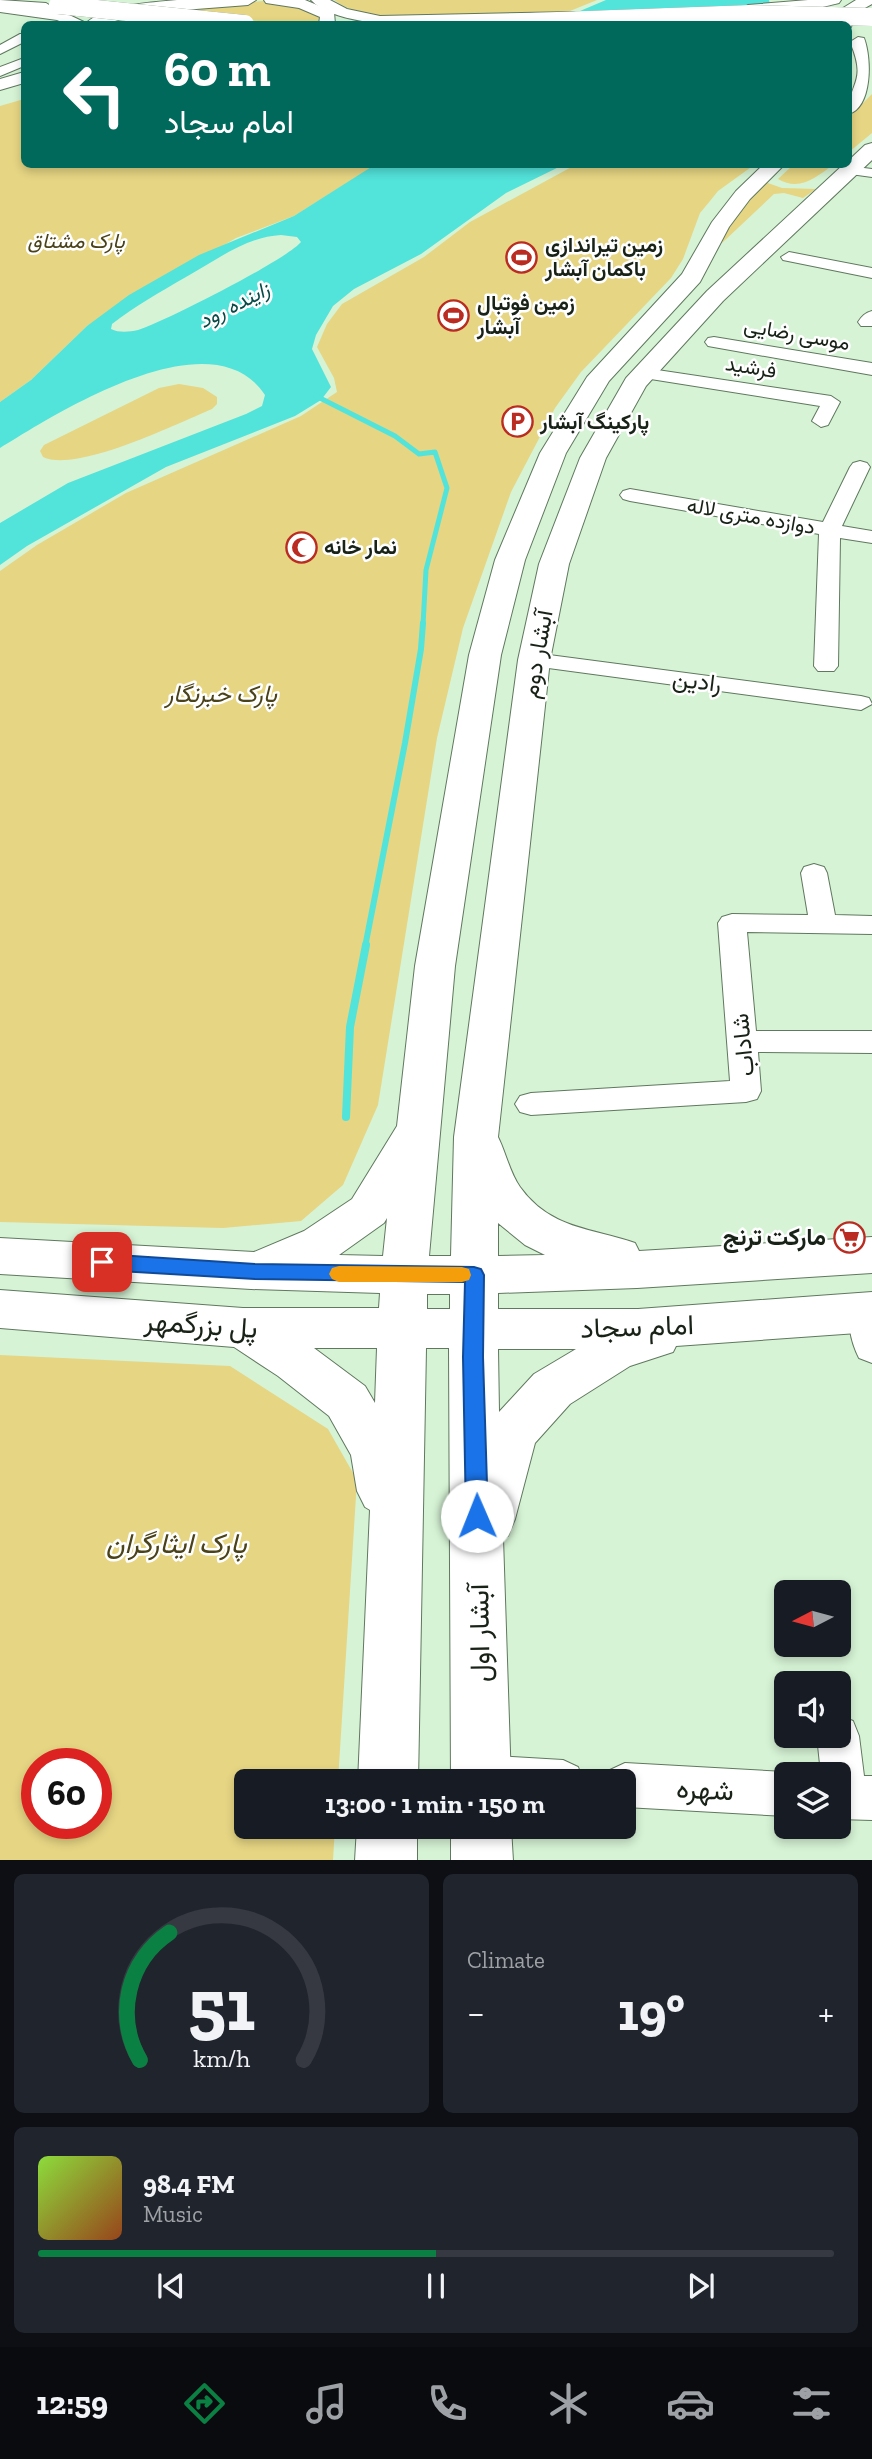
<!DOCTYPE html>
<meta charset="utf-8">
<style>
body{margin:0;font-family:"Zilla Slab",Vazirmatn,serif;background:#20242c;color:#f1f3f6;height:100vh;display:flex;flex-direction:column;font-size:26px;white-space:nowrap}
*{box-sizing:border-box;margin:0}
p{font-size:23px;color:#9ea1a6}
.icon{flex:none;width:38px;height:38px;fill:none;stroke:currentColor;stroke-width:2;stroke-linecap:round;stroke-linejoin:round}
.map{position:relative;height:1860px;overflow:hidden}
.details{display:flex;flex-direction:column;gap:14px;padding:14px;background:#0d0f14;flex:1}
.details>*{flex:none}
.banner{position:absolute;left:21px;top:21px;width:831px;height:147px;border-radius:10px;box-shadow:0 4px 10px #0003;background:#00695c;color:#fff;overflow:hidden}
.needle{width:46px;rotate:264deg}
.fabs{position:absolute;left:774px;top:1580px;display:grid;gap:14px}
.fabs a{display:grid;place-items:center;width:77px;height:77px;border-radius:10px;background:#171b24;box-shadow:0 4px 10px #0003;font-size:35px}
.speed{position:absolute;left:21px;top:1748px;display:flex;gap:14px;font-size:35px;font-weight:700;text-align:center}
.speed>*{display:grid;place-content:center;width:91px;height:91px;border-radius:50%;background:#171b24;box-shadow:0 4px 10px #0003;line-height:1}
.speed .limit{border:10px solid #d22;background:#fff;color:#111}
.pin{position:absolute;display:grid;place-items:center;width:60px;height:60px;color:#fff;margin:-30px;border-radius:14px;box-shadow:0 4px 10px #0006}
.me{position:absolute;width:77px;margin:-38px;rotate:359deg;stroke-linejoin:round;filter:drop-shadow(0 0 5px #0008)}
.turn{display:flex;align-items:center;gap:24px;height:147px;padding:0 28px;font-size:32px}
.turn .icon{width:91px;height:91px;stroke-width:2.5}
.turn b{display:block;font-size:49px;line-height:60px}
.big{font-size:52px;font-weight:700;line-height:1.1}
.details .card{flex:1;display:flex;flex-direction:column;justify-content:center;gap:10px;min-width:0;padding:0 24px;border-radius:10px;background:#20242c}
.details .dial{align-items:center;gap:0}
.dial svg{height:182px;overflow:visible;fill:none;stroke:#363941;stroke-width:7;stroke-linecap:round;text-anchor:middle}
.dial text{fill:#f1f3f6;stroke:none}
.song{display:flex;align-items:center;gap:21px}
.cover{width:84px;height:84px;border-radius:10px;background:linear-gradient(135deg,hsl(90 70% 55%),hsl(20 70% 35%))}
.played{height:7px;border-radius:4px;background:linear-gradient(90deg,#0b8043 50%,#363941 50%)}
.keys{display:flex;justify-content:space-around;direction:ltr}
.heat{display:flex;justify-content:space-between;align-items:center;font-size:38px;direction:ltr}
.details .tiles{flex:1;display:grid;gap:14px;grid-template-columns:1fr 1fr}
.card:last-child{grid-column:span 2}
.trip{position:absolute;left:234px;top:1769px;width:402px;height:70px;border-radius:10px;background:#171b24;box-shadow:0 4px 10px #0003;font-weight:700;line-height:70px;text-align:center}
.tab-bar{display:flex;height:112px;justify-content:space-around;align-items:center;background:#090b0e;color:#9ea1a6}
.tab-bar .icon{width:49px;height:49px}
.tab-bar .current{color:#0b8043}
.tab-bar b{font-size:32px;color:#f1f3f6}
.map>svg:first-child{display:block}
.green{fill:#e6d583;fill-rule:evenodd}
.water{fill:#52e3db;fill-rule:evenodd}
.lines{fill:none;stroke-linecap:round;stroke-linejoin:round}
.stream-far2{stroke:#52e3db;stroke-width:5}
.stream-far1{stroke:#52e3db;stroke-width:6}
.stream{stroke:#52e3db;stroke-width:8}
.street-casing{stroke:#5f785e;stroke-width:2}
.primary-casing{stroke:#5f785e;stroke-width:2}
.highway-casing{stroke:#5f785e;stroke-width:2}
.street{fill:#fff;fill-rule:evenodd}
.primary{fill:#fff;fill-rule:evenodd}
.highway{fill:#fff;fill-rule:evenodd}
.highway-bridge-casing{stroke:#5f785e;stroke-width:18;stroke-linecap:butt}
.highway-bridge{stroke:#fff;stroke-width:18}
.route{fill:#1a73e8;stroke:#114b97;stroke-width:2}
.slow{fill:#f59e0b}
.labels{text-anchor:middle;stroke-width:5;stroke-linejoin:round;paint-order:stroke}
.far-park-label{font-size:21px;font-style:italic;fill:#4a4218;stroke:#fff}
.far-poi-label{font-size:21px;font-weight:bold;fill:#182217;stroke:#fff;text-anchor:start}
.far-water-label{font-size:21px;font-style:italic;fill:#084a48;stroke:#fff}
.far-street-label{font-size:21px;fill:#182217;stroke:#fff}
.street-label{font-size:24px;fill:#182217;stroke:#fff}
.park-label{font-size:24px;font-style:italic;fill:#4a4218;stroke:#fff}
.poi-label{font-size:24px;font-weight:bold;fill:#182217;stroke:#fff;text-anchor:end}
.near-street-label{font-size:28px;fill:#182217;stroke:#fff}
.near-park-label{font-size:28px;font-style:italic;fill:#4a4218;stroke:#fff}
</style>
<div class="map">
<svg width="872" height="1861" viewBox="0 0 872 1861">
<rect width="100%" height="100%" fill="#d6f3d5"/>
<path class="green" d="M 334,0 L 597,0 L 565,13 L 394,18 C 373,16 352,13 334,0 Z
M 263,1 C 284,3 306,3 322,19 L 320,24 L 200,18 L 139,11 Z
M 872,94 L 872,133 L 849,152 L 849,117 Z
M 24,99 L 24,164 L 376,165 L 294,216 L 236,238 L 87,326 L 31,380 L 0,402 L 0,106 Z
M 577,164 L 754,165 L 718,191 L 710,201 L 700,213 L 683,259 L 671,278 L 581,372 L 555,408 L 511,492 L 463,628 L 437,738 L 378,1105 L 343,1185 L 301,1221 L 223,1228 L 0,1222 L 0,571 L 37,545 L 126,493 L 301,416 L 337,392 L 334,378 L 317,347 L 327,324 L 342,304 L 424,257 L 470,222 Z
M 793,165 L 793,164 L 833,165 C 816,177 800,192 778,179 Z
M 765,182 L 782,188 L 816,189 L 803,198 L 784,193 L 774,194 L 722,243 L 730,218 Z
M 179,384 L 203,388 L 217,397 L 217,404 L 212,409 C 176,424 77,473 43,457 L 40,451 L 44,445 L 159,388 Z
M 0,1355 L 230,1366 L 328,1429 L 357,1480 L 338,1781 L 247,1782 L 247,1827 L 335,1827 L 333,1860 L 0,1861 ZM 37,1764 L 96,1764 L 96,1824 L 37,1824 Z"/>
<path class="water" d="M 606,0 L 769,0 L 774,24 L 572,24 L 580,11 Z
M 376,164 L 563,165 L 506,193 L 421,254 L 354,289 L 333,306 L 316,335 L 312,349 L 331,387 L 321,400 L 295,416 L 166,467 L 27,546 L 0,565 L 0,523 L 68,483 L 246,414 L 262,406 L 265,395 C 212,314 57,413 0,448 L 0,402 L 31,380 L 87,326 L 129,295 L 199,255 L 294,216 ZM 281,235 L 297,237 L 301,242 C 286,260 164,322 138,330 C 129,332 119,333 111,329 L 112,324 C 135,306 160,292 186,277 C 217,260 245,237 281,235 Z"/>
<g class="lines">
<path class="stream-far2" d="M 316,396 L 395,436 L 419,454 L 435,452 L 447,488 L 426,570 L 423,625"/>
<path class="stream-far1" d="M 365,947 L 405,743 L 421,649 L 423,623"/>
<path class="stream" d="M 346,1117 L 350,1027 L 366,945"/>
<defs>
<path id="street" d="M 20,34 L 24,34 L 24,42 L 0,54 L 0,45 Z
M 24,58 L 24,66 L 0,76 L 0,67 Z
M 848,166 L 872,169 L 872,177 L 843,173 L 841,170 L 843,167 Z
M 789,252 L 872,268 L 872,278 L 783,260 L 781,257 Z
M 872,311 L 872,326 L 861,326 L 858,322 C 862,316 865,313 872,311 Z
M 714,337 L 872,363 L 872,375 L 708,346 L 705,342 L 708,338 Z
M 644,368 L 831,396 L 840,402 L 828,425 L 821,427 L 812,421 L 820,406 L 638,377 L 635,373 L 638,369 Z
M 860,461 L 867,463 L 870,467 L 842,526 L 872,531 L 872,543 L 840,538 L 838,666 L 834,671 L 818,671 L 814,666 L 819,534 L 630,501 L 623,499 L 620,495 L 623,491 L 630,489 L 823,522 L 850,467 L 853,463 Z
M 534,653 L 861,696 L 869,698 L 872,704 L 861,710 L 526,665 L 522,660 L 526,655 Z
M 814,864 L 824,867 L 827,873 L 835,915 L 872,916 L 872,934 L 747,932 L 756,1031 L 872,1031 L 872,1053 L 758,1052 L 761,1091 L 757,1099 L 746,1102 L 531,1115 L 520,1112 L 515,1104 L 520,1096 L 531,1093 L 730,1081 L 718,923 L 722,917 L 732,914 L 808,915 L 801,873 L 804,867 Z
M 866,1299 L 872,1301 L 872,1363 L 859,1358 C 851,1342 845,1319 854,1303 Z
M 838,1715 L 853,1721 L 859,1736 L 864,1776 L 872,1776 L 872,1820 L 838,1819 L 838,1774 L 821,1774 L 817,1736 L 838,1736 Z
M 481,1755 L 563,1760 L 578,1767 L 584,1782 L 461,1782 L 459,1777 L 466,1762 Z
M 625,1763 L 786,1772 L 791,1774 L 786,1774 L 786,1816 L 625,1807 L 625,1782 L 605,1782 L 610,1770 Z"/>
<path id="primary" d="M 177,0 L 256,0 L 248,5 L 144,13 L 104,24 L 66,24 L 57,20 L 0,12 L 0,2 L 61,11 L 86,23 C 107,4 149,3 177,0 Z
M 264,0 L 305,0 L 334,12 L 335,24 L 319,24 L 320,17 L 299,8 L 266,3 Z
M 856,0 L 872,0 L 872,4 L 856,13 L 851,27 L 849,24 L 837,24 L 843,8 Z
M 858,37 L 864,38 C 872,59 872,107 849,114 C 848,81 868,84 850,42 Z
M 24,72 L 24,83 L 0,90 L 0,79 Z
M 872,143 L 872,160 L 723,301 L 646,386 L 606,458 L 569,564 L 550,660 L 498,1137 C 506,1153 510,1173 520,1187 C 550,1229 591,1228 635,1243 L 639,1251 L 872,1237 L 872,1273 L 637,1288 L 498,1293 L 498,1309 L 638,1309 L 872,1292 L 872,1332 L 676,1346 L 673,1352 L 630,1366 L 570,1404 L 535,1443 L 515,1519 L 508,1536 L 503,1538 L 511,1782 L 451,1782 L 449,1348 L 426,1348 L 418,1782 L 358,1782 L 370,1510 L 365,1507 L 357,1491 L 351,1455 L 329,1416 L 278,1376 L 234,1347 L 0,1328 L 0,1290 L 243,1308 L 379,1308 L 380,1293 L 251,1289 L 0,1274 L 0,1238 L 254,1252 L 304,1231 L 352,1199 L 397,1126 L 415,966 L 469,655 L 495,560 L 540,453 L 587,377 L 682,274 L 712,222 L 736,191 L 764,164 L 785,164 L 750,199 L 729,227 L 700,282 L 609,381 L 566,453 L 525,560 L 501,655 L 455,966 L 429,1256 L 451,1256 L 454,1137 L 518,660 L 539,564 L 580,458 L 626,378 L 707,291 L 844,164 L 849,164 L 849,160 L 865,145 ZM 387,1218 L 383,1256 L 339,1255 L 384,1223 ZM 498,1223 L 525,1245 L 545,1255 L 498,1256 ZM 427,1294 L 450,1294 L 450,1309 L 427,1309 ZM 314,1348 L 377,1348 L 375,1403 L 365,1386 ZM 498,1349 L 576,1349 L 534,1374 L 499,1412 Z
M 357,1827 L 417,1827 L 417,1861 L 355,1861 Z
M 451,1827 L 511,1827 L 513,1861 L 451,1861 Z"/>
<path id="highway" d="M 0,0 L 46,3 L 54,8 L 46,13 L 0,8 Z
M 311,0 L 330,0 L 347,9 L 380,16 L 574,12 L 582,17 L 574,22 C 519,23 346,40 311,0 Z
M 808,0 L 841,0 L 839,3 C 820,8 753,23 740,10 L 748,5 Z"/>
</defs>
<use href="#street" class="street-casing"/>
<use href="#primary" class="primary-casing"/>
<use href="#highway" class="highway-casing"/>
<use href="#street" class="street"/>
<use href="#primary" class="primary"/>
<use href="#highway" class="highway"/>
<defs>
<path id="highway-bridge" d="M 58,5 L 245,24
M 530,22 L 749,14 L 872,17"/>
</defs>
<use href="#highway-bridge" class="highway-bridge-casing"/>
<use href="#highway-bridge" class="highway-bridge"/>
</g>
<path class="route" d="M 102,1254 L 255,1264 L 474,1267 L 481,1269 L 484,1275 L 483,1357 L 488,1516 L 484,1523 L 477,1526 L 469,1523 L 466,1516 L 463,1357 L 465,1282 L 255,1279 L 102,1270 L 95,1267 L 92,1262 L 95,1256 Z"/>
<path class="slow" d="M 339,1266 L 462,1267 L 469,1269 L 471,1275 L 469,1280 L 462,1282 L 339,1282 L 332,1279 L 329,1274 L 332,1268 Z"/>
<defs>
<symbol id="stadium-ring" viewBox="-11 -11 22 22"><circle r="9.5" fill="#fff" stroke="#ba2c22" stroke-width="1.5"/><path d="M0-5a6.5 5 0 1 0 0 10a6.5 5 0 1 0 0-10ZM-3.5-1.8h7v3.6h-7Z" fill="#ba2c22"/></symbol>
<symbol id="parking-ring" viewBox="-11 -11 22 22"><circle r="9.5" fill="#fff" stroke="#ba2c22" stroke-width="1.5"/><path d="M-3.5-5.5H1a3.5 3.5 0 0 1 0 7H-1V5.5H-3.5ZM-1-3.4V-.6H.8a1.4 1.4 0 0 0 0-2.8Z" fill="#ba2c22"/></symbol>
<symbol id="mosque-ring" viewBox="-11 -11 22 22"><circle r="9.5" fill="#fff" stroke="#ba2c22" stroke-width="1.5"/><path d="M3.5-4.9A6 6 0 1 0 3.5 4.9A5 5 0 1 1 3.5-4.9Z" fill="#ba2c22"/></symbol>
<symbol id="supermarket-ring" viewBox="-11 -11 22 22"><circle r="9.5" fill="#fff" stroke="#ba2c22" stroke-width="1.5"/><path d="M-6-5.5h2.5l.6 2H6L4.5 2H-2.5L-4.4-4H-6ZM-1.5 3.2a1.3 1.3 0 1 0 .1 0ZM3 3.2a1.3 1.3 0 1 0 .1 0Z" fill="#ba2c22"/></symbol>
</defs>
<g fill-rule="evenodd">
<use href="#stadium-ring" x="504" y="240" width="35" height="35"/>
<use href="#stadium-ring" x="436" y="298" width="35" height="35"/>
<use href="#parking-ring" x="500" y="404" width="35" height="35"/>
<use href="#mosque-ring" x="284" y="530" width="35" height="35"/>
<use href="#supermarket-ring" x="832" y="1220" width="35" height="35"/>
</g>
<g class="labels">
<g class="far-park-label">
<text x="76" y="248">پارک مشتاق</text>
</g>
<g class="far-poi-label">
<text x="545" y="252">زمین تیراندازی<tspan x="545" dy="24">باکمان آبشار</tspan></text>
<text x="477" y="310">زمین فوتبال<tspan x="477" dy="24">آبشار</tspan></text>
<text x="540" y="429">پارکینگ آبشار</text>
<text x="324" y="554">نمار خانه</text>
</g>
<g class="far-water-label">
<text transform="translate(234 305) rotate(-27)" y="7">زاینده رود</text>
</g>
<g class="far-street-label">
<text transform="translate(797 334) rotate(10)" y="7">موسی رضایی</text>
<text transform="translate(751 367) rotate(9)" y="7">فرشید</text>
<text transform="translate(751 516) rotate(10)" y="7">دوازده متری لاله</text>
</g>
<g class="street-label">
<text transform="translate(537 654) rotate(-80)" y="8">آبشار دوم</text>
<text transform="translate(697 681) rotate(7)" y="8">رادین</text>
<text transform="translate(743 1045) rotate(-96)" y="8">شاداب</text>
</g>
<g class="park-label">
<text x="221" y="702">پارک خبرنگار</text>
</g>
<g class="poi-label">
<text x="826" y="1245">مارکت ترنج</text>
</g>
<g class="near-street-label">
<text transform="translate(201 1324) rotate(4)" y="10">پل بزرگمهر</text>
<text transform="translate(637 1326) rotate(-2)" y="10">امام سجاد</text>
<text transform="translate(479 1633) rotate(-91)" y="10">آبشار اول</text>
<text transform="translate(705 1789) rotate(3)" y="10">شهره</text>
</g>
<g class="near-park-label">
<text x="176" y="1553">پارک ایثارگران</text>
</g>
</g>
</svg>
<div class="fabs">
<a><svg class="needle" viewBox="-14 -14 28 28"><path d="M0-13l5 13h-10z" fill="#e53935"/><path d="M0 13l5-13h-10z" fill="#9ea1a6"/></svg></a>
<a><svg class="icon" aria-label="sound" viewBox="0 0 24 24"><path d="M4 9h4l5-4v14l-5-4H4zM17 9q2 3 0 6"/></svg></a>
<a><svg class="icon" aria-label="layers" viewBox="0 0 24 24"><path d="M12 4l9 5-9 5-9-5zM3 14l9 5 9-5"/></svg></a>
</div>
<div class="speed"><div class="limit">60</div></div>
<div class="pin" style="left:102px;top:1262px;background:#d93025"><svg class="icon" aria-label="arrive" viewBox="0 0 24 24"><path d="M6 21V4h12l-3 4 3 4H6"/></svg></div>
<svg class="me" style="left:477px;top:1516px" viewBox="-20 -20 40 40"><circle r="19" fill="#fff"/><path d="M0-13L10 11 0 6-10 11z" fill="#1a73e8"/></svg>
<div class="trip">13:00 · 1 min · 150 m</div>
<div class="banner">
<div class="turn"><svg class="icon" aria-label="left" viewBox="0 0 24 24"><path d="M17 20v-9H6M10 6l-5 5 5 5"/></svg><div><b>60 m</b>امام سجاد</div></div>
</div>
</div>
<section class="details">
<div class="tiles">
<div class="card dial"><svg viewBox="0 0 100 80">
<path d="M14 69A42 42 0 1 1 86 69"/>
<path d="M14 69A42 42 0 0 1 27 13" stroke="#0b8043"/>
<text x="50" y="56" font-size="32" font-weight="700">51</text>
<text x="50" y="72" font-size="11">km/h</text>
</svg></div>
<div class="card"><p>Climate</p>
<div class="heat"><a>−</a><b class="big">19°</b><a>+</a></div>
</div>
<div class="card">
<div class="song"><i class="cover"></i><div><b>98.4 FM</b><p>Music</p></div></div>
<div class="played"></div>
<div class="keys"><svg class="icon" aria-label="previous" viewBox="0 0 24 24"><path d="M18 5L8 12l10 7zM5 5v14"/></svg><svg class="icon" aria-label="pause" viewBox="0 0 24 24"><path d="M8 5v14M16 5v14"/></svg><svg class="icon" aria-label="next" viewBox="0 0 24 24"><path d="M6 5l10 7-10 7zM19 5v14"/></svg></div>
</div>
</div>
</section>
<nav class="tab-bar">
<b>12:59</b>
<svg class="icon current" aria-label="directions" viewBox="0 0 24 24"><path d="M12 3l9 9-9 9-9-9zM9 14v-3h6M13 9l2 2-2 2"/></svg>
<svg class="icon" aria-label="music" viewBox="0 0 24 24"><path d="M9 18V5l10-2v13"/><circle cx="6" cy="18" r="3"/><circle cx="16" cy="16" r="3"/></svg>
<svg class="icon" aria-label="phone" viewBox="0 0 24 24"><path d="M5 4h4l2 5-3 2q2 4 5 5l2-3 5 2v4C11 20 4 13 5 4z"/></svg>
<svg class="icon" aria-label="climate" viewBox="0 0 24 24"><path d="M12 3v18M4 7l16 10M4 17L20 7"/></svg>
<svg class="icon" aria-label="car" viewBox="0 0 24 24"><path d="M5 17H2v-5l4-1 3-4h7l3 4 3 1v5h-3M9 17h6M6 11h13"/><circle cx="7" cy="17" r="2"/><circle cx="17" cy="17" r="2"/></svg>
<svg class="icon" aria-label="filters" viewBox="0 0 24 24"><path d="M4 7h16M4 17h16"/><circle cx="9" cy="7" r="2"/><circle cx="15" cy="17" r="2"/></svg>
</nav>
